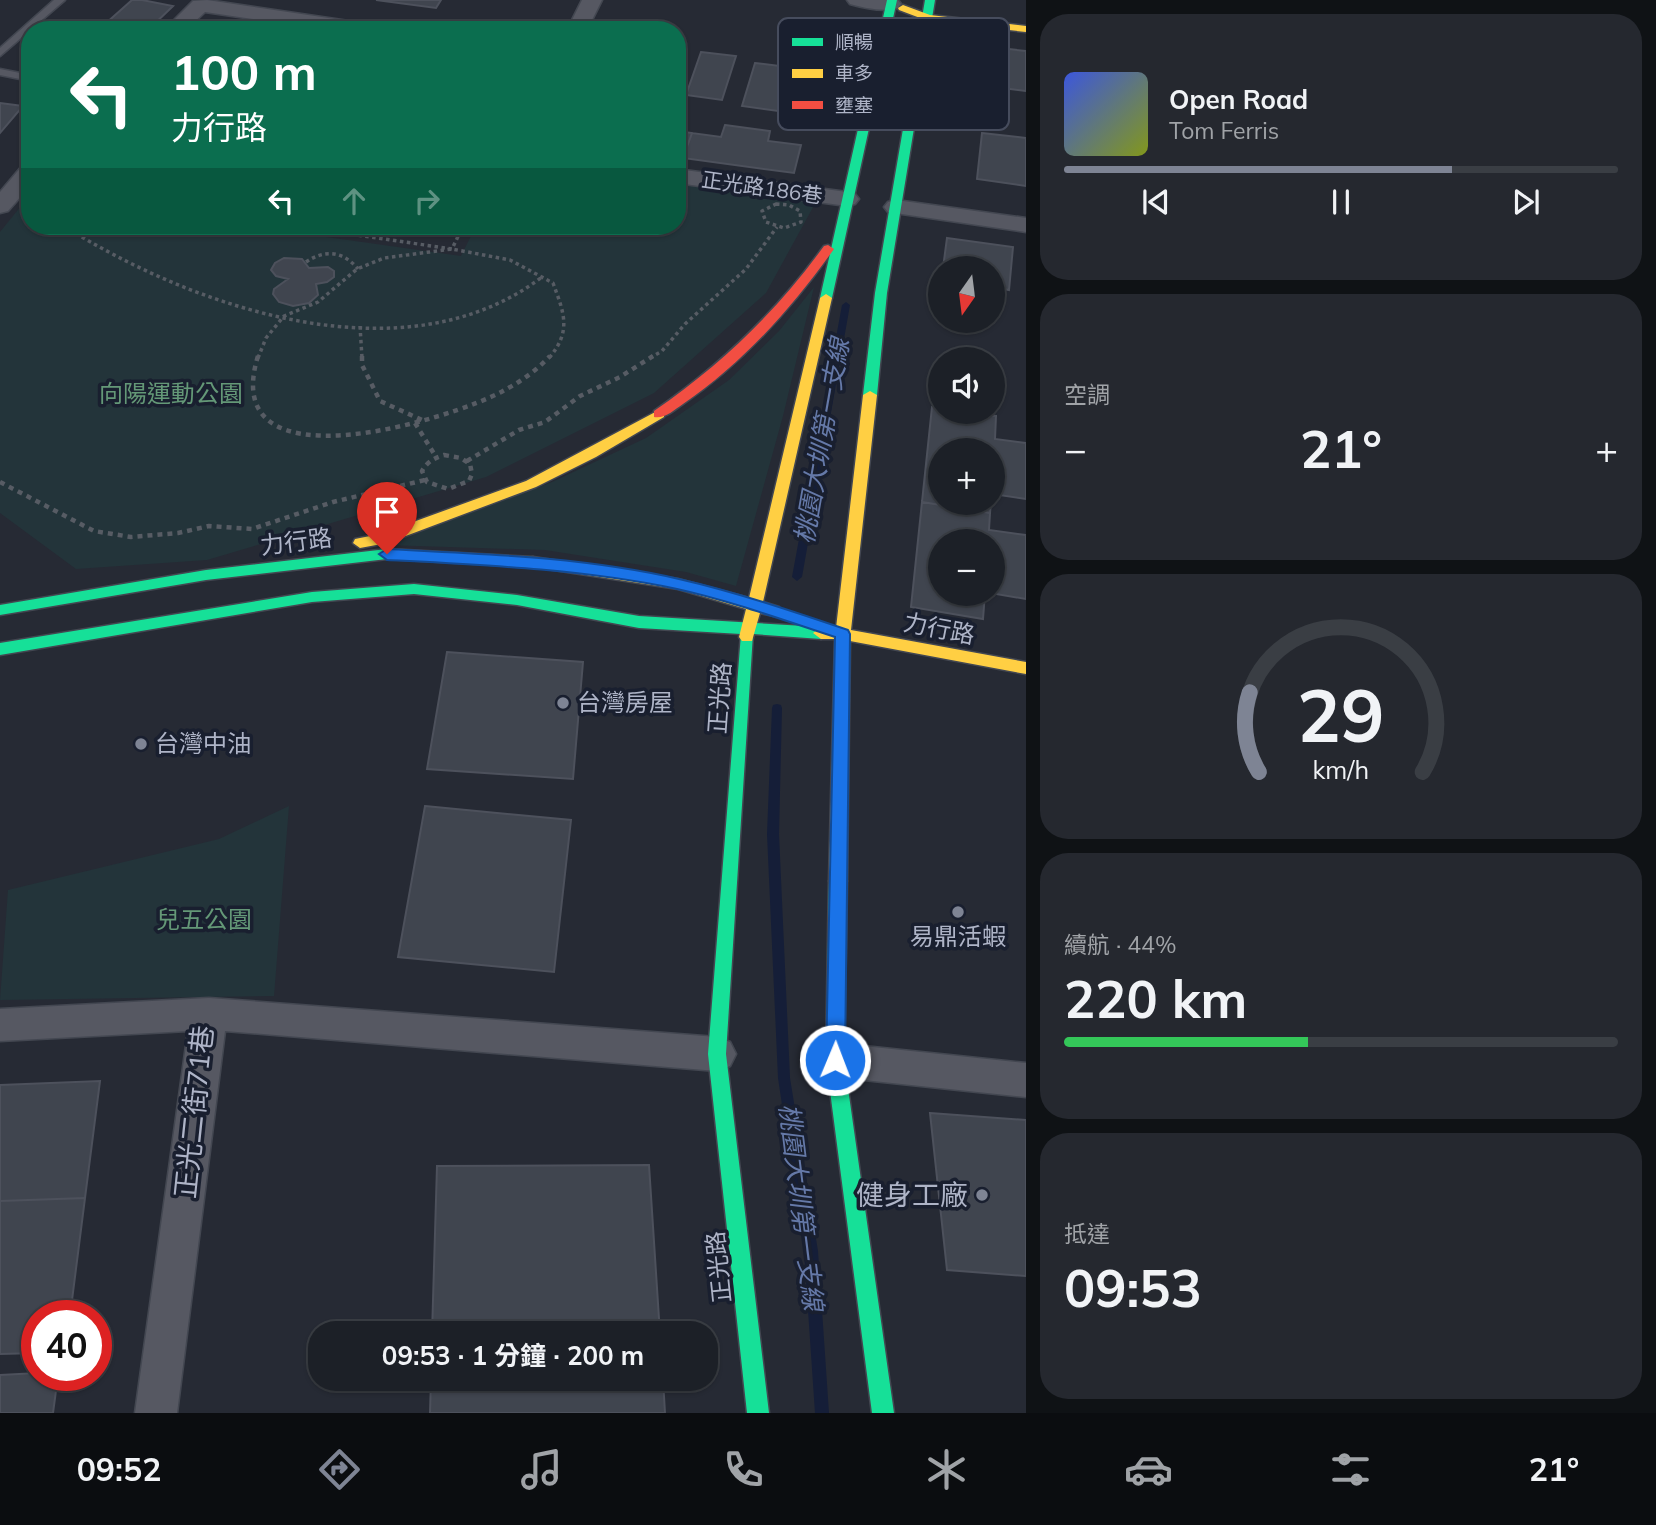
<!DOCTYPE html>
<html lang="zh-TW">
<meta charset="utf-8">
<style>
body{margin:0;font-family:Mulish,"Noto Sans TC",sans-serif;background:#25282f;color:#f1f3f6;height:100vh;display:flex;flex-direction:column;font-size:26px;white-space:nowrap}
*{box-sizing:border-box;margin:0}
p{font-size:23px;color:#a0a3a7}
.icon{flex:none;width:38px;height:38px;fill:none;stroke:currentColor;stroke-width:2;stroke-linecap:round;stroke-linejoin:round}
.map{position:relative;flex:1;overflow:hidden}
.sheet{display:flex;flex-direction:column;gap:14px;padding:14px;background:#0f1215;width:630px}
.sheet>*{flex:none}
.hud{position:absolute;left:21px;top:21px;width:665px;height:214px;border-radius:28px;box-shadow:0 2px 5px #0004,0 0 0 2px #3a3e44;background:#0b6e4f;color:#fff;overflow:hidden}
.needle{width:46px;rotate:194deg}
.buttons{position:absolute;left:928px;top:256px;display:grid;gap:14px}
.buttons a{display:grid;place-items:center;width:77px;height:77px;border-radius:50%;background:#1c2027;box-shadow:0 2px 5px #0004,0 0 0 2px #3a3e44;font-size:35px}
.speed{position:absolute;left:21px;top:1300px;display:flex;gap:14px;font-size:35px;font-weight:700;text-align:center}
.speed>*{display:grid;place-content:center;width:91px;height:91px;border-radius:50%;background:#1c2027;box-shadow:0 2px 5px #0004,0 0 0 2px #3a3e44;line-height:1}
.speed .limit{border:10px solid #d22;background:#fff;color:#111}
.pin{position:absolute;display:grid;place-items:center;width:60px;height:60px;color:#fff;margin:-72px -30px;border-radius:50% 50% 50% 0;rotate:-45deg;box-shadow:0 0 7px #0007}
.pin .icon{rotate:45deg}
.me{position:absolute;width:77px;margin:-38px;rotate:1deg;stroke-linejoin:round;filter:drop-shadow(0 0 5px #0008)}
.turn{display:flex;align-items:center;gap:24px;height:147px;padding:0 35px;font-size:32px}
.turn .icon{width:91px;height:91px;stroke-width:2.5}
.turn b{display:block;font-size:49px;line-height:60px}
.lanes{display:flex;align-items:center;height:66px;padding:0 35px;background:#0003;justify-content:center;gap:35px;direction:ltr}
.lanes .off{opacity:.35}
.big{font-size:52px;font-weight:700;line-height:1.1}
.sheet .widget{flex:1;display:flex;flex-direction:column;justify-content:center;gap:10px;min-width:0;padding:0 24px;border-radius:28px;background:#25282f}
.sheet .dial{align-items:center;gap:0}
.dial svg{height:182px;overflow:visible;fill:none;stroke:#3a3e44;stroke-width:7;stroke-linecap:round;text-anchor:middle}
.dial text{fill:#f1f3f6;stroke:none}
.song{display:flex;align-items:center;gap:21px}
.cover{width:84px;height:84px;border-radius:10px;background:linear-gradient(135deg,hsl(230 70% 55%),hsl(70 70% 35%))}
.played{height:7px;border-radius:4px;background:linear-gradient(90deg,#7e8494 70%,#3a3e44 70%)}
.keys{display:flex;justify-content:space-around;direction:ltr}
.heat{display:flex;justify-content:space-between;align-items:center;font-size:38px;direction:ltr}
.charge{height:10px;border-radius:5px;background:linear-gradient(90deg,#34c759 44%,#3a3e44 0)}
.trip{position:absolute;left:308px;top:1321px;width:410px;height:70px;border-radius:28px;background:#1c2027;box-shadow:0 2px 5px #0004,0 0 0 2px #3a3e44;font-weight:700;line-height:70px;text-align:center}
.menu{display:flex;height:112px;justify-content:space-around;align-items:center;background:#0b0d10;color:#a0a3a7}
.menu .icon{width:49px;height:49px}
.menu .active{color:#7e8494}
.menu b{font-size:32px;color:#f1f3f6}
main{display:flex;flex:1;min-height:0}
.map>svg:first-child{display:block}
.green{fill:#23343a}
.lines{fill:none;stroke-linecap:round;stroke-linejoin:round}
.stream{fill:#151e38;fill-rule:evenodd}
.building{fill:#40454f;stroke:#4d515c;stroke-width:2}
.lane-casing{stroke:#434751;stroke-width:3}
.street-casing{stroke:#434751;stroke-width:3}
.fast-casing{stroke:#434751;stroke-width:3}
.slow-casing{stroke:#434751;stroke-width:3}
.jam-casing{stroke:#434751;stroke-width:3}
.path-far1{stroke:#575c64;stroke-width:3.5;stroke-dasharray:3.5 3.5;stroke-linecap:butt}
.path{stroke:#575c64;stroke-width:4.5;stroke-dasharray:5 5;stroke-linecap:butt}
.lane{fill:#565862;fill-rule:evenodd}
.street{fill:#565862;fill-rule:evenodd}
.fast{fill:#16e098;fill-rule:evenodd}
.slow{fill:#ffcf43;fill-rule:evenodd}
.jam{fill:#f24e42;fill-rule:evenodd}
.route{fill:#1a73e8;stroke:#114b97;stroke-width:2}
.poi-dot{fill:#7e8494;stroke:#191f2f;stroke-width:2.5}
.labels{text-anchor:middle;stroke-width:7;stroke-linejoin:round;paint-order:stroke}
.far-street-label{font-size:21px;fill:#aeb4c7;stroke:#191f2f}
.park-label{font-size:24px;fill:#649877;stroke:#191f2f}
.street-label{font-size:24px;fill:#aeb4c7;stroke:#191f2f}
.poi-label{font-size:24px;fill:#aeb4c7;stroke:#191f2f;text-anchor:start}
.water-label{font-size:26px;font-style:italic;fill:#6579a8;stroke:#191f2f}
.near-street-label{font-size:28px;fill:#aeb4c7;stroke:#191f2f}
.near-poi-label{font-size:28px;fill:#aeb4c7;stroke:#191f2f;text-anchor:end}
.key{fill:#191f2f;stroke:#464c5d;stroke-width:2}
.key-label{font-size:19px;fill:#aeb4c7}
</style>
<main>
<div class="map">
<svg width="1026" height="1413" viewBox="0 0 1026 1413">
<rect width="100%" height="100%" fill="#262a34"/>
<path class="green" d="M 677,184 L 817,200 L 766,293 L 654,393 L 486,477 L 207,560 L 76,569 L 0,513 L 0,232 L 30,195 L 30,226 L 249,226 L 461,256 L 476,226 L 677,226 Z
M 814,287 L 783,416 L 736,586 L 686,572 L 545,550 L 386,545 L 552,482 L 646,438 L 729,380 L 779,331 Z
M 289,806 L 274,996 L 0,1000 L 8,890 L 219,839 Z"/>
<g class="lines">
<path class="stream" d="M 846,302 L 850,305 L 802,577 L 797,581 L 792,577 L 842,305 Z
M 777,704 L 781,705 L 782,708 L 779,834 L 790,1078 L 818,1251 L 829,1413 L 815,1413 L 804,1251 L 778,1078 L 767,834 L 772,708 L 773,705 Z"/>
</g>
<path class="building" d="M 132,0 L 142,0 L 173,6 L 148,30 L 128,30 L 104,25 Z
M 376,0 L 441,0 L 436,8 Z
M 990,47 L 1026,51 L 1026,91 L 985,86 Z
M 701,52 L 736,56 L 722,100 L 686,95 Z
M 755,63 L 796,68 L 785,112 L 742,106 Z
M 0,103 L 23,106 L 0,133 Z
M 725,125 L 770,131 L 768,141 L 801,145 L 794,173 L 683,158 L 692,133 L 721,137 Z
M 677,131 L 692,133 L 683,158 L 677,157 Z
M 982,133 L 1026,138 L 1026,186 L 977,179 Z
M 947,238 L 1013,247 L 1009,290 L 992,287 L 992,268 L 943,268 Z
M 284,258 L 302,259 L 309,268 L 328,267 L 334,271 L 334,277 L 327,282 L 316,284 L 318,295 L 309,303 L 293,306 L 279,302 L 273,294 L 274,289 L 288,279 L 276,276 L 271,270 L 275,263 Z
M 932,407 L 940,408 L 940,411 L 996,416 L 995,439 L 1026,443 L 1026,499 L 992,494 L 992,450 L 940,450 L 940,502 L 991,502 L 990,513 L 922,502 Z
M 922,502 L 990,513 L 989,530 L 1026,535 L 1026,599 L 990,593 L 992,541 L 940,541 L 940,593 L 985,593 L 983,619 L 911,607 Z
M 447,652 L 583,662 L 573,779 L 427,769 Z
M 425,806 L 571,820 L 554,972 L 398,957 Z
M 100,1081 L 85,1198 L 0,1201 L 0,1085 Z
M 930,1113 L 1026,1120 L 1026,1276 L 947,1270 Z
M 649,1165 L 660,1334 L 432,1334 L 437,1166 Z
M 85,1198 L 70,1316 L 37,1316 L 37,1353 L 0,1354 L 0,1201 Z
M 37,1373 L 37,1376 L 58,1376 L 53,1413 L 0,1413 L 0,1375 Z
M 431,1379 L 663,1379 L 665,1413 L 430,1413 Z"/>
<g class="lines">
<defs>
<path id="lane" d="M 54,0 L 65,0 L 0,56 L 0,48 Z
M 0,69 L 30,75 L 30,81 L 0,75 Z"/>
<path id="street" d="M 207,0 L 369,24 L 376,26 L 379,30 L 326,30 L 205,12 L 186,30 L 164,30 L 193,1 Z
M 582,0 L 602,0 L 587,30 L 567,30 Z
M 847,0 L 898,0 L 901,4 L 898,8 C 884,12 864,8 850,4 Z
M 30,164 L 30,186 L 8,211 L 0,213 L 0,192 L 22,166 Z
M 677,169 L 847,192 L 855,194 L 859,199 L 855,204 L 847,206 L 677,183 Z
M 896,200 L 1026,218 L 1026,232 L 888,212 L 884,207 L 888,202 Z
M 209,998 L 717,1037 L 730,1042 L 736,1054 L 730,1066 L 717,1071 L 225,1031 L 177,1413 L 135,1413 L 188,1031 L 0,1041 L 0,1009 Z
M 835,1043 L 1026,1063 L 1026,1097 L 835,1077 L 822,1072 L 816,1060 L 822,1048 Z"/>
<path id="fast" d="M 887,0 L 897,0 L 832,298 L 826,302 L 820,298 Z
M 925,0 L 935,0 L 887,293 L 877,395 L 870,399 L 863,395 L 875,293 Z
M 387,549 L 533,557 L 540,562 L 533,567 L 387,559 L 206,580 L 0,615 L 0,605 L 206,570 Z
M 414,584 L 517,595 L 639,616 L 821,627 L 829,633 L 821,639 L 753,634 L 726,1054 L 769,1413 L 747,1413 L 708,1054 L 741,634 L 639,628 L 517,605 L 414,594 L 312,602 L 0,655 L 0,643 L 312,592 Z
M 838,874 L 844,876 L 847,881 L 844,1060 L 894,1413 L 872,1413 L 826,1060 L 829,881 L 832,876 Z"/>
<path id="slow" d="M 903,5 L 930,15 L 1026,26 L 1026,32 L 928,21 L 899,10 L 898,8 Z
M 826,294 L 832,298 L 763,602 L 779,607 L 781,611 L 774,616 L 760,613 L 752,641 L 742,641 L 739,637 L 746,609 L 678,589 L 528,566 L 526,562 L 528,558 L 533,557 L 678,579 L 749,598 L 820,298 Z
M 870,391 L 877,395 L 851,630 L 1026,662 L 1026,674 L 850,641 L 847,881 L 844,886 L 838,888 L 832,886 L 829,881 L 835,639 L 821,639 L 813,633 L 821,627 L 836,628 L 863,395 Z
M 659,410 L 664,411 L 664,417 L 596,457 L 536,487 L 387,543 L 360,548 L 353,543 L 355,539 L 380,534 L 526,481 Z"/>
<path id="jam" d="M 828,245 L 834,249 C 792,308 743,363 683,404 C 674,410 665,419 654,417 L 654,411 C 721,365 776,312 824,246 Z"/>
</defs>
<use href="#lane" class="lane-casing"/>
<use href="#street" class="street-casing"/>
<use href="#fast" class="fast-casing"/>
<use href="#slow" class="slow-casing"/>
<use href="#jam" class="jam-casing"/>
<path class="path-far1" d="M 776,204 L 789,205 L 800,211 L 801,222 L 784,228 L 766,222 L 762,211 Z
M 64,226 C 194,308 405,381 542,277
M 296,226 L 452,249 L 463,226
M 306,262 C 325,249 343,251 358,269
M 360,326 L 362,358
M 258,358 L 266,338 L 284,316 L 318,302 L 357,269 L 384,258 L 452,249 L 510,260 L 553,283 C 564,313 572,331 549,358
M 650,358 L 662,351 L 685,324 L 746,269 L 777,227"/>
<path class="path" d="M 258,356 C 216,491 450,420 503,391 C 520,382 536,371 550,356
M 362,356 L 362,365 L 380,401 L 422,420
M 415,423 L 436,457
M 444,455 L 461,458 L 470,464 L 472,474 L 469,481 L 448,489 L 427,482 L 422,471 C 427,462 434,458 444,455 Z
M 467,461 L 519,430 L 545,422 L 580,396 L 620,377 L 653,356
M 0,482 L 94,531 L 131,537 L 178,533 L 209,526 L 252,529 L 333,502 L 425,480"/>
<use href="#lane" class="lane"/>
<use href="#street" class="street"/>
<use href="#fast" class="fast"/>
<use href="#slow" class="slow"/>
<use href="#jam" class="jam"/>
</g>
<path class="route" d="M 387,549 C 485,554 583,557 679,579 C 736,592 792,611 848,630 L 850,634 L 845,1060 L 842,1066 L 835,1068 L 828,1066 L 826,1060 L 835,637 C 783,620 731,601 677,589 C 581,569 484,565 387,560 L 379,554 Z"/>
<g class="poi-dot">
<circle cx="563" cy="703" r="7"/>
<circle cx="141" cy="744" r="7"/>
<circle cx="958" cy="912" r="7"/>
<circle cx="982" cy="1195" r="7"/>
</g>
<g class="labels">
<g class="far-street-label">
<text transform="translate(762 188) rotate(8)" y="7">正光路186巷</text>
</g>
<g class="park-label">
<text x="171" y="402">向陽運動公園</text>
<text x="204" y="928">兒五公園</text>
</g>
<g class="street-label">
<text transform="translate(296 542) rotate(-7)" y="8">力行路</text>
<text transform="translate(939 629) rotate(11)" y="8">力行路</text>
<text transform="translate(720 698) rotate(-86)" y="8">正光路</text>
<text transform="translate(719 1267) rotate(-96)" y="8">正光路</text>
</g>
<g class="poi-label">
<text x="577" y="711">台灣房屋</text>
<text x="155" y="752">台灣中油</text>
<text x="958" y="945" text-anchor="middle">易鼎活蝦</text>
</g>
<g class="water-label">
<text transform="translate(822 441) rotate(-80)" y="9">桃園大圳第一支線</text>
<text transform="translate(801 1207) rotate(83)" y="9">桃園大圳第一支線</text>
</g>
<g class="near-street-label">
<text transform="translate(194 1112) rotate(-84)" y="10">正光二街71巷</text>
</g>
<g class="near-poi-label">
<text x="968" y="1205">健身工廠</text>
</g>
</g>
<rect x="778" y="18" width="231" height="112" rx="10" class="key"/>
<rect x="792" y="38" width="31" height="8" fill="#16e098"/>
<rect x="792" y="69" width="31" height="9" fill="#ffcf43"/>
<rect x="792" y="101" width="31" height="8" fill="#f24e42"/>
<g class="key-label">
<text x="835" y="49">順暢</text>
<text x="835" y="80">車多</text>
<text x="835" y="112">壅塞</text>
</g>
</svg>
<div class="buttons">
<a><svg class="needle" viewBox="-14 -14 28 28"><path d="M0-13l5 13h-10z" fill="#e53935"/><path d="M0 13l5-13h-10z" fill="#a0a3a7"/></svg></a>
<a><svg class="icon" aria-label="sound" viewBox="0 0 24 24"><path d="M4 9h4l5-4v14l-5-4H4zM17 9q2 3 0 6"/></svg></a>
<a>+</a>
<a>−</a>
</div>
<div class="speed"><div class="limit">40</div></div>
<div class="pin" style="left:387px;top:554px;background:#d93025"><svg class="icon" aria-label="arrive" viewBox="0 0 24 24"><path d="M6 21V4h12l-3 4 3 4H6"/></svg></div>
<svg class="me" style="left:835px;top:1060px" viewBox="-20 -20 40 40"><circle r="17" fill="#1a73e8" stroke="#fff" stroke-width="3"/><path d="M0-11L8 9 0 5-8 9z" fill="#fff"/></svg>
<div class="trip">09:53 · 1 分鐘 · 200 m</div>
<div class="hud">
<div class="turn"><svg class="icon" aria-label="left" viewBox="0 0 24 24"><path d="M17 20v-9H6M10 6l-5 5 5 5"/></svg><div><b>100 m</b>力行路</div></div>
<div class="lanes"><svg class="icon" aria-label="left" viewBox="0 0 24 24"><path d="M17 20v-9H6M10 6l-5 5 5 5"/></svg><svg class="icon off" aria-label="ahead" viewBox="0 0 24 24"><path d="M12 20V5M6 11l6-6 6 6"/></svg><svg class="icon off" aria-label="right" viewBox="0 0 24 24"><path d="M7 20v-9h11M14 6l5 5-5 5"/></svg></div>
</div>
</div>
<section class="sheet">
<div class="widget">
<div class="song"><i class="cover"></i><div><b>Open Road</b><p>Tom Ferris</p></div></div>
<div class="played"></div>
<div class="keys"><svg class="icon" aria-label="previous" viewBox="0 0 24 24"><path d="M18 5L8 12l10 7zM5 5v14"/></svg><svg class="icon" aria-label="pause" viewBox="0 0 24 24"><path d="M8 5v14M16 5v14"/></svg><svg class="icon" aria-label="next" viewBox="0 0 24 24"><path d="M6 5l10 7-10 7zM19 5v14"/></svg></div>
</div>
<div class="widget"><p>空調</p>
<div class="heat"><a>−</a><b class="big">21°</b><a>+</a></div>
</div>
<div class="widget dial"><svg viewBox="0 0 100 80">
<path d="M14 69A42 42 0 1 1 86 69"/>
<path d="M14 69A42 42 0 0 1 10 34" stroke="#7e8494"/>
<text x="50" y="56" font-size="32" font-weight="700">29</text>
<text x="50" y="72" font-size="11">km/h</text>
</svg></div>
<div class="widget"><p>續航 · 44%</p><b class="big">220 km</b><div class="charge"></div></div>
<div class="widget"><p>抵達</p><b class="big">09:53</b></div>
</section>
</main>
<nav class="menu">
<b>09:52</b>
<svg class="icon active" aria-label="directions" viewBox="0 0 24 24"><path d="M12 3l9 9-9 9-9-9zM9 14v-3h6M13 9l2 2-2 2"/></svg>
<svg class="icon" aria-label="music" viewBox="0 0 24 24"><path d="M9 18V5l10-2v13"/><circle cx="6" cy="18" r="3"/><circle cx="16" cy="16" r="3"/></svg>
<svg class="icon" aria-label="phone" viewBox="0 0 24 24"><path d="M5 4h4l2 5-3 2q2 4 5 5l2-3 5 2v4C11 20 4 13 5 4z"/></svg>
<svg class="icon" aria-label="climate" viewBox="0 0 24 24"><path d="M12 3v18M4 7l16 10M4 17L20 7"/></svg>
<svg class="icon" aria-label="car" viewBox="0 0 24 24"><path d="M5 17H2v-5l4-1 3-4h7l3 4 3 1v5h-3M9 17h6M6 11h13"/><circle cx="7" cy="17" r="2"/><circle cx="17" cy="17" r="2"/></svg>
<svg class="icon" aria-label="filters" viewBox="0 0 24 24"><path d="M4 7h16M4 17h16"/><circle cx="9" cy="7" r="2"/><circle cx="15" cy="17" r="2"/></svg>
<b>21°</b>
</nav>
